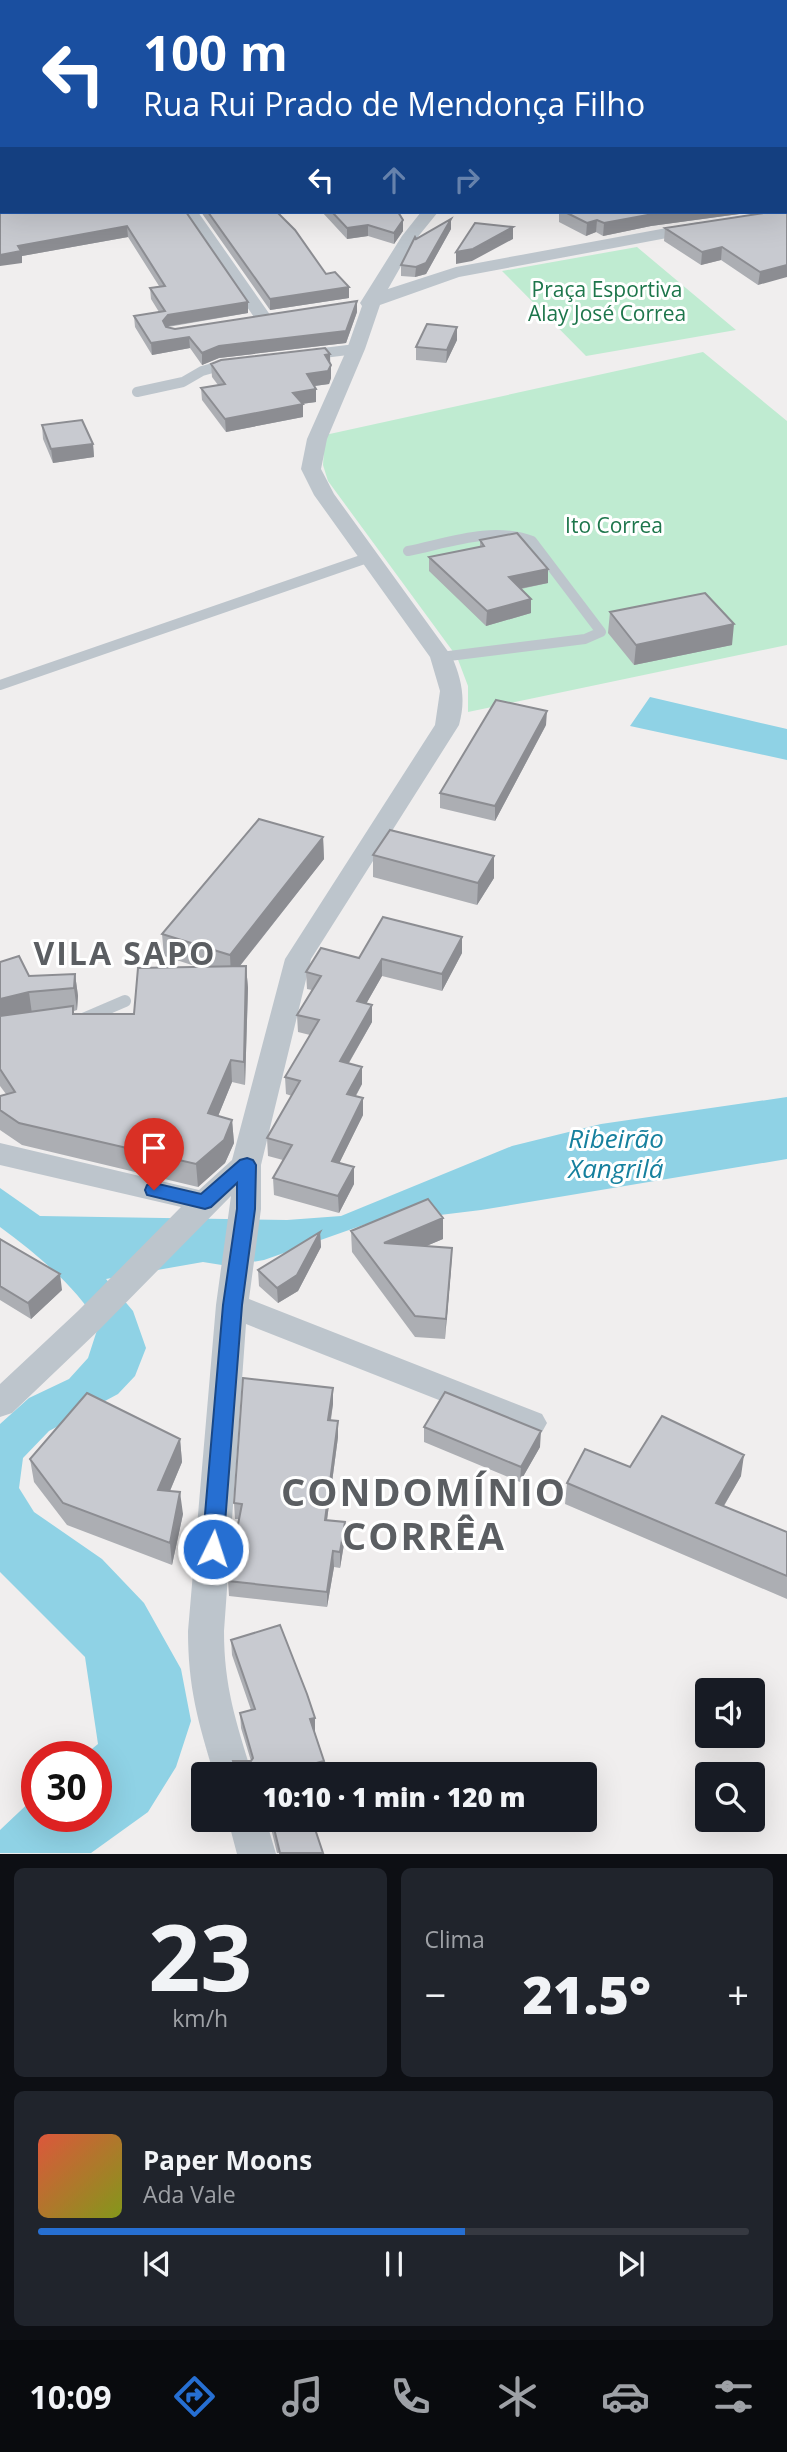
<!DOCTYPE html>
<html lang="pt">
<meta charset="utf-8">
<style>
body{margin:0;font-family:"Open Sans",sans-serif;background:#20242c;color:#f1f3f6;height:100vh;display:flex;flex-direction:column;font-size:26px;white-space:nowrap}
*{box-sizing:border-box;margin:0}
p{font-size:23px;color:#9ea1a6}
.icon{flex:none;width:38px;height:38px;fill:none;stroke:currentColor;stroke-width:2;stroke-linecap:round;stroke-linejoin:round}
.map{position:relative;height:1854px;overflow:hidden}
.panel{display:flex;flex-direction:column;gap:14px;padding:14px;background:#0d0f14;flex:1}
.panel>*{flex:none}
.guide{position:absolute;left:0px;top:0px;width:788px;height:214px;box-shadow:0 7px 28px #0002;background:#1a4fa0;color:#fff;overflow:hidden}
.tools{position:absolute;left:695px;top:1678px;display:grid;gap:14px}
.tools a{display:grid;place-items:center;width:70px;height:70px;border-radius:7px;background:#171b24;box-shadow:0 7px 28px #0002;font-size:35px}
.speed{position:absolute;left:21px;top:1741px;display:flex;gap:14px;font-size:35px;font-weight:700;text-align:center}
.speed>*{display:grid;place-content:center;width:91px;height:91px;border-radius:50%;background:#171b24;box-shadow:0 7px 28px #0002;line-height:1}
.speed .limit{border:10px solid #d22;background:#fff;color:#111}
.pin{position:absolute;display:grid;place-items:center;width:60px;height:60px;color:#fff;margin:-72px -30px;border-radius:50% 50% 50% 0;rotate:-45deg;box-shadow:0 0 7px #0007}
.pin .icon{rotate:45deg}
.me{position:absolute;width:77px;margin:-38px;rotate:4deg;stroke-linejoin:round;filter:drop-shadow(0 0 5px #0008)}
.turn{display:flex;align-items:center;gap:24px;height:147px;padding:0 28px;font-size:32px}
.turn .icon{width:91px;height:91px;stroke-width:2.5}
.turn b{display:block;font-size:49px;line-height:60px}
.lanes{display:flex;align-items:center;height:66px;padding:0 28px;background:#0003;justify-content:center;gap:35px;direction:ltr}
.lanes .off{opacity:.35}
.big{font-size:52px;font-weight:800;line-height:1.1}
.panel .card{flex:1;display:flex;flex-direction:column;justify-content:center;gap:10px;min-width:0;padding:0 24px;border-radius:10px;background:#20242c}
.panel .dial{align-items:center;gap:0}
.dial b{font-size:91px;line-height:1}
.song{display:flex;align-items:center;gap:21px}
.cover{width:84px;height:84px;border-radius:10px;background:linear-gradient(135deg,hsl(10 70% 55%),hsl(70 70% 35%))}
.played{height:7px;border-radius:4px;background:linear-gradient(90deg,#266fd2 60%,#363941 60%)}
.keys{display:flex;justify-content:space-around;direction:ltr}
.heat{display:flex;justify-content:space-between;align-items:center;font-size:38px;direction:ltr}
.panel .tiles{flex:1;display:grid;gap:14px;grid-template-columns:1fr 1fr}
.card:last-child{grid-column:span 2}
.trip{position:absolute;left:191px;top:1762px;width:406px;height:70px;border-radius:7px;background:#171b24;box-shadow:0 7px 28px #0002;font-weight:800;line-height:70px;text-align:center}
.tabs{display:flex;height:112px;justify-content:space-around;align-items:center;background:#090b0e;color:#9ea1a6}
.tabs .icon{width:49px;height:49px}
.tabs .current{color:#266fd2}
.tabs b{font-size:32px;color:#f1f3f6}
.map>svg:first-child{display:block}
.green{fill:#bfebd1}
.water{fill:#8fd2e5}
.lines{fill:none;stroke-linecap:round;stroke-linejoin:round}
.path{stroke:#79c7a2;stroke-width:2.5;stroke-dasharray:3.5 2;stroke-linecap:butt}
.lane-far1{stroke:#bdc5cc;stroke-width:10}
.lane{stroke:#bdc5cc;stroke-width:12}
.street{fill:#bdc5cc;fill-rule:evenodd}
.wall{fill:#acaeb3}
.shaded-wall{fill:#8c8d92}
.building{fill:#c8cad0;stroke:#8c8d92;stroke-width:2}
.route{fill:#266fd2;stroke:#194888;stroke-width:2}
.labels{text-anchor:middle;stroke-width:6;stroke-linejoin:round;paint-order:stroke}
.far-park-label{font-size:21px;fill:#1d764b;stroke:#fff}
.water-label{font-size:26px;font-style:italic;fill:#16809e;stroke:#fff}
.district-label{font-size:32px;font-weight:bold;letter-spacing:2px;fill:#5b5e62;stroke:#fff}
.near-district-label{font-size:38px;font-weight:bold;letter-spacing:2px;fill:#5b5e62;stroke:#fff}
</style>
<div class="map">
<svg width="787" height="1854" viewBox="0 0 787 1854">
<rect width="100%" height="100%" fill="#f0eeee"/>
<path class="green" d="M 637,247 L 736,330 L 586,356 L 502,271 Z
M 703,352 L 787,421 L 787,645 L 468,712 L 468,686 L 457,657 L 328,481 L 323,465 L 325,435 Z"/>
<path class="water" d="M 0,0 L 543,0 L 2,2 L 0,89 Z
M 650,697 L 787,729 L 787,760 L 630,726 Z
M 787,1097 L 787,1159 L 481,1210 L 366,1224 L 264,1260 L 228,1266 L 203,1262 L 106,1279 L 133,1311 L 146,1348 L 135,1376 L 118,1394 L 49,1431 L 23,1458 L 19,1488 L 34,1512 L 102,1559 L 144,1603 L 181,1669 L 191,1721 L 176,1767 L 148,1812 L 91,1853 L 0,1853 L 0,1830 L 37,1795 L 37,1816 L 96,1816 L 96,1757 L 82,1757 L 98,1744 L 85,1657 L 0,1572 L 0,1424 L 29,1398 L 69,1379 L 88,1358 L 99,1324 C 73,1284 38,1255 0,1227 L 0,1188 L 40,1216 L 287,1220 L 341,1216 L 512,1146 L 601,1124 Z"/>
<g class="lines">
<path class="path" d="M 570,2 L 573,0"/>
<path class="lane-far1" d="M 315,354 L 356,349
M 137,392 L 183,382 L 202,371 L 227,364
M 408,551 C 448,543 492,526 532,541 L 601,632 L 585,639 L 441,657
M 0,685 L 370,557"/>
<path class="lane" d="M 83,1019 L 125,1001"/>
<path class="street" d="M 603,0 L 617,0 L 618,2 L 604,2 Z
M 786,27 L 787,27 L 787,35 L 786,35 Z
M 182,212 L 198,212 L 273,319 L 270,323 L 258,323 Z
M 421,212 L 438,212 L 417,238 L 388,289 L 456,267 L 699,222 L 707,227 L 699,232 L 459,277 L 380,305 L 365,349 L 327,439 L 321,469 L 334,494 L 452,657 C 462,680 466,700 459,725 L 311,959 L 261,1165 L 261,1209 L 249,1299 L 542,1414 L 547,1423 L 542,1432 L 530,1436 L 246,1324 L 224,1631 C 224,1687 236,1721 252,1774 L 214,1774 C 198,1722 188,1687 188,1631 L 216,1305 L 231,1196 L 100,1329 L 12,1413 L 0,1417 L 0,1384 L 78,1311 L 181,1207 L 0,1165 L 0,1143 L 199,1190 L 232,1160 L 285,959 L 435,725 L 440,691 L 430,657 L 314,495 L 301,469 L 307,439 L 347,349 L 362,306 L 360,303 L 402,236 Z
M 228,1820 L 266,1820 L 276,1854 L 237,1854 Z"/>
</g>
<path class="wall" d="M 1,203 L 186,212 L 248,313 L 168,327 L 175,329 L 357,312 L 346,343 L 219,358 L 202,365 L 190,348 L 152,355 L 135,327 L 134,316 L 159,312 L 151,299 L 150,288 L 159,286 L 128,237 L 22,256 L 22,263 Z
M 787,209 L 758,285 L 721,260 L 701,265 L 664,241 L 665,228 Z
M 201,212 L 277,212 L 326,274 L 349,298 L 270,310 Z
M 322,212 L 398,212 L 403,231 L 394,244 L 368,236 L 347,239 Z
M 559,212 L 754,212 L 651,226 L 603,236 L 596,232 L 586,236 L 559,222 Z
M 451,219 L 451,229 L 426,274 L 415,277 L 401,276 L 401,265 L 416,239 Z
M 457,327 L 457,340 L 446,363 L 416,360 L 416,347 Z
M 330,354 L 331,378 L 329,384 L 314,386 L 316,389 L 316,402 L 302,404 L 303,417 L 226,432 L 202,400 L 201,388 L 218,385 L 212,377 L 211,364 Z
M 42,425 L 93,444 L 94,457 L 53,463 L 43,439 Z
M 480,540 L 548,569 L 548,583 L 521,589 L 531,613 L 486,626 L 429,571 L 429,557 L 480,547 Z
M 610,612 L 732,645 L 634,665 L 608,633 Z
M 546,725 L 495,821 L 440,808 L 440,793 Z
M 323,837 L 324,859 L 240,966 L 246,966 L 248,988 L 245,1085 L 232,1082 L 218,1116 L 232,1120 L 234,1143 L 225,1163 L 198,1187 L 22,1145 L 0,1130 L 0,1096 L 6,1094 L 0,1086 L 0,962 L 29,976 L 75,974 L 78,996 L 77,1010 L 74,1011 L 74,1014 L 134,1014 L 198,967 L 164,956 L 162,934 Z
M 373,855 L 494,878 L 477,905 L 373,877 Z
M 462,937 L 462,953 L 442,991 L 382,976 L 366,1004 L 372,1022 L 349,1063 L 362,1084 L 356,1096 L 363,1098 L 363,1115 L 339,1163 L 354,1167 L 354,1184 L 339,1213 L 274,1195 L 273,1178 L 283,1160 L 268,1156 L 267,1138 L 292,1096 L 286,1094 L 285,1077 L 310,1035 L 298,1032 L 297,1015 L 312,990 L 307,989 L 306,972 L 359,958 Z
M 443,1218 L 443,1239 L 426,1246 L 452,1248 L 451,1268 L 445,1339 L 415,1337 L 352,1252 L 351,1231 Z
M 320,1232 L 321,1247 L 298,1291 L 278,1303 L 259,1286 L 258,1270 Z
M 0,1239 L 62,1290 L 31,1319 L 0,1300 Z
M 333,1388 L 333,1404 L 331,1420 L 338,1437 L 327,1520 L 345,1538 L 340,1568 L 334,1567 L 327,1607 L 229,1596 L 228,1581 L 239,1519 L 235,1519 L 234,1503 Z
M 424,1427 L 540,1447 L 520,1482 L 424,1442 Z
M 180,1439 L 182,1462 L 170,1491 L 183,1514 L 172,1565 L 67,1525 L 34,1482 L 30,1459 Z
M 630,1467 L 741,1476 L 724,1506 L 787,1532 L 787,1599 L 565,1504 L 567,1483 Z
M 231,1640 L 315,1733 L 324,1774 L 234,1774 L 233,1761 L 251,1761 L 241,1728 L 240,1713 L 251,1710 L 232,1655 Z
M 269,1820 L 312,1820 L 323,1853 L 277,1853 Z"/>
<path class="shaded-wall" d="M 664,212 L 754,212 L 651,226 L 603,236 L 604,223 Z
M 451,219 L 451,229 L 426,274 L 415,277 L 416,267 Z
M 403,220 L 403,231 L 394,244 L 394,233 Z
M 597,220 L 596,232 L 586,236 L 587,223 Z
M 368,225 L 368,236 L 347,239 L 347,228 Z
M 127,226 L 128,237 L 22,256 L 22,263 L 0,266 L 0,255 L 18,246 Z
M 513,227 L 513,239 L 472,261 L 456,264 L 456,252 Z
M 722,247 L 721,260 L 701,265 L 702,252 Z
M 787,265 L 787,277 L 758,285 L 760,272 Z
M 349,287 L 349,298 L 270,310 L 270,299 Z
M 357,301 L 357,312 L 346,343 L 219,358 L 202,365 L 202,353 L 219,346 Z
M 248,302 L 248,313 L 169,326 L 163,333 L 163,321 L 168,315 Z
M 457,327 L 457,340 L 446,363 L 447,350 Z
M 189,337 L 190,348 L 152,355 L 151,343 Z
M 330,354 L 330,367 L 325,355 Z
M 331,365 L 331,378 L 329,384 L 307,387 L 307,374 Z
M 316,389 L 316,402 L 293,405 L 293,393 Z
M 303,404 L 303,417 L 226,432 L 225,419 Z
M 93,444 L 94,457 L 53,463 L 51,449 Z
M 548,569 L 548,583 L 508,591 L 509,577 Z
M 531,599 L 531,613 L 486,626 L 487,611 Z
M 734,624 L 732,645 L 634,665 L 636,645 Z
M 547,711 L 546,725 L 495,821 L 495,806 Z
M 323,837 L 324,859 L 231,977 L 230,955 Z
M 494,856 L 494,878 L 477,905 L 478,883 Z
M 462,937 L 462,953 L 442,991 L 442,974 Z
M 382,959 L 382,976 L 358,1018 L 357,1001 Z
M 246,966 L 248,988 L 245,1085 L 244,1062 Z
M 75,974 L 78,996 L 77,1010 L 74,988 Z
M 29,992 L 32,1014 L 0,1022 L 0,999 Z
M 372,1005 L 372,1022 L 340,1078 L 340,1061 Z
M 231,1060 L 232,1082 L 210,1136 L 208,1113 Z
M 362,1067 L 362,1084 L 347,1111 L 347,1094 Z
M 363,1098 L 363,1115 L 332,1178 L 332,1161 Z
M 232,1120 L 234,1143 L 225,1163 L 198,1187 L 196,1164 Z
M 354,1167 L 354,1184 L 339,1213 L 338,1196 Z
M 443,1218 L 443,1239 L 384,1264 L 384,1243 Z
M 320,1232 L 321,1247 L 298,1291 L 278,1303 L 277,1288 Z
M 452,1248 L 451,1268 L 445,1339 L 446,1319 Z
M 60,1274 L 62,1290 L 31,1319 L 28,1303 Z
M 333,1388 L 333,1404 L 328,1435 L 328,1420 Z
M 338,1421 L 338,1437 L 325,1535 L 325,1520 Z
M 541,1431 L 540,1447 L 520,1482 L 521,1467 Z
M 180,1439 L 182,1462 L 161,1512 L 158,1490 Z
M 744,1455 L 741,1476 L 713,1524 L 716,1503 Z
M 180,1492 L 183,1514 L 172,1565 L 170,1543 Z
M 345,1522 L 345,1538 L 340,1568 L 340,1552 Z
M 333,1551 L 334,1567 L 327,1607 L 327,1592 Z
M 315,1718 L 315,1733 L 311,1735 L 310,1719 Z
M 324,1761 L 324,1774 L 295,1774 L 294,1769 Z"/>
<path class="building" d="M 680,0 L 787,0 L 787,15 L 786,15 L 786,2 L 669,2 Z
M 786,41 L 787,42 L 787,145 L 786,145 Z
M 0,202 L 2,202 L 2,212 L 186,212 L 248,302 L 168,315 L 163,321 L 166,327 L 175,329 L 357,301 L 346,331 L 219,346 L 202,353 L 189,337 L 151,343 L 134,316 L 165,311 L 150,288 L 165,286 L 127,226 L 18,246 L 21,251 L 0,255 Z
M 786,209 L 787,209 L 787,265 L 760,272 L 722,247 L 702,252 L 665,228 L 770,212 L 786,212 Z
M 208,212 L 277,212 L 295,230 L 326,274 L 335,272 L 349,287 L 270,299 Z
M 332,212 L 398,212 L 403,220 L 394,233 L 368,225 L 347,228 Z
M 565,212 L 664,212 L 604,223 L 597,220 L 587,223 Z
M 451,219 L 426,263 L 416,267 L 401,265 L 415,237 L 416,239 Z
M 475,223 L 513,227 L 473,249 L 456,252 Z
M 427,324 L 457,327 L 447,350 L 416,347 Z
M 325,348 L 330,354 L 325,355 L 331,365 L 328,371 L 307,374 L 316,389 L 293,393 L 303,404 L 225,419 L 201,388 L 225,384 L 211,364 L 221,360 Z
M 82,420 L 93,444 L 51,449 L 42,425 Z
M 517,533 L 548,569 L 509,577 L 531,599 L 487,611 L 429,557 L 484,546 L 480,540 Z
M 705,593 L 734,624 L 636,645 L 610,612 Z
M 496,700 L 547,711 L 495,806 L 440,793 Z
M 259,819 L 323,837 L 230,955 L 162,934 Z
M 390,830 L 494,856 L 478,883 L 373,855 Z
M 383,917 L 462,937 L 442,974 L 382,959 L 357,1001 L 372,1005 L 340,1061 L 362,1067 L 347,1094 L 363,1098 L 332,1161 L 354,1167 L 338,1196 L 273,1178 L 292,1145 L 267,1138 L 300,1081 L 285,1077 L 319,1020 L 297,1015 L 321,976 L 306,972 L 321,948 L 359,958 Z
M 19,956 L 29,976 L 75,974 L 74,988 L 29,992 L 0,999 L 0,962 Z
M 246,966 L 244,1062 L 231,1060 L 208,1113 L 232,1120 L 224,1140 L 196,1164 L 19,1123 L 0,1110 L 0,1096 L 15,1092 L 0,1069 L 0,1016 L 73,1006 L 73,1014 L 134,1014 L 138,968 Z
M 428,1199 L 443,1218 L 384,1243 L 452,1248 L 446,1319 L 415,1316 L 351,1231 Z
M 320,1232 L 297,1275 L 277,1288 L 258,1270 Z
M 0,1239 L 60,1274 L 28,1303 L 0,1286 Z
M 243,1378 L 333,1388 L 328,1420 L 338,1421 L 325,1520 L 345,1522 L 340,1552 L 333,1551 L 327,1592 L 228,1581 L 230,1550 L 233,1550 L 242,1504 L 234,1503 Z
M 445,1392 L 541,1431 L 521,1467 L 424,1427 Z
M 87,1393 L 180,1439 L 158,1490 L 180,1492 L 170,1543 L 63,1503 L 30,1459 Z
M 662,1416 L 744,1455 L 716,1503 L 787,1532 L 787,1576 L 567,1483 L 585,1449 L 630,1467 Z
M 280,1625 L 307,1694 L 315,1718 L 310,1719 L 324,1761 L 294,1769 L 296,1774 L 237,1774 L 233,1761 L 251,1761 L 253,1758 L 240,1713 L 255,1709 L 231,1640 Z
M 272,1820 L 312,1820 L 323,1853 L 280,1853 Z"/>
<path class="route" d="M 247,1158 L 253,1160 L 256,1165 L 255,1209 L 242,1305 L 223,1549 L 220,1556 L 213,1558 L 205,1556 L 202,1549 L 223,1305 L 237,1209 L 237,1183 L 211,1207 L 205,1209 L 147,1195 L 145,1190 L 147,1185 L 154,1183 L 201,1194 L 240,1160 Z"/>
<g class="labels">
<g class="far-park-label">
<text x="607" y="297">Praça Esportiva<tspan x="607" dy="24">Alay José Correa</tspan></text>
<text x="614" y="533">Ito Correa</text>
</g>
<g class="water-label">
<text x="616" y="1148">Ribeirão<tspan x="616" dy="30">Xangrilá</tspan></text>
</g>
<g class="district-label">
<text x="125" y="965">VILA SAPO</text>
</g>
<g class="near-district-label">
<text x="424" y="1506">CONDOMÍNIO<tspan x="424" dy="44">CORRÊA</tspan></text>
</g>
</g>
</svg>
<div class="tools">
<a><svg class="icon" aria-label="sound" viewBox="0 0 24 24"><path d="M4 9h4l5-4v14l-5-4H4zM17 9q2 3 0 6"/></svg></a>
<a><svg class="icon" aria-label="search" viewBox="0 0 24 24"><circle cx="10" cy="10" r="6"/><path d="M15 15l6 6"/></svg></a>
</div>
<div class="speed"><div class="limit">30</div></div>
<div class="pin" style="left:154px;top:1190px;background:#d93025"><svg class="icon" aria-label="arrive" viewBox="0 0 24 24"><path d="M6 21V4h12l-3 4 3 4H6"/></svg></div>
<svg class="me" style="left:213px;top:1549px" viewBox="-20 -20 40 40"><circle r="17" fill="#266fd2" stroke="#fff" stroke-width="3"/><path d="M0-11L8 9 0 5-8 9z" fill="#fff"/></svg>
<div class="trip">10:10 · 1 min · 120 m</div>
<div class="guide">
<div class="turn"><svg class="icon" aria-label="left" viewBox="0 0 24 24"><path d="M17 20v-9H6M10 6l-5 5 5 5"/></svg><div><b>100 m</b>Rua Rui Prado de Mendonça Filho</div></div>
<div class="lanes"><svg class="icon" aria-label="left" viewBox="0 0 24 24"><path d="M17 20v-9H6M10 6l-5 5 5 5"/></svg><svg class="icon off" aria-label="ahead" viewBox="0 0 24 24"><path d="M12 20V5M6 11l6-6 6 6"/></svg><svg class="icon off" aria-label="right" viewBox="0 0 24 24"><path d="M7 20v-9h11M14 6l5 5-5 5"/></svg></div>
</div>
</div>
<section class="panel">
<div class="tiles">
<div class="card dial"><b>23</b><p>km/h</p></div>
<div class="card"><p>Clima</p>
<div class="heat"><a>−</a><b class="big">21.5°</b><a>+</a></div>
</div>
<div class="card">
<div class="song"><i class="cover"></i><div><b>Paper Moons</b><p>Ada Vale</p></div></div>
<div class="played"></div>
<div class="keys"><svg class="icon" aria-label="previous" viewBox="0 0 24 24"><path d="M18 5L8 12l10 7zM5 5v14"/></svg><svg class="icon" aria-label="pause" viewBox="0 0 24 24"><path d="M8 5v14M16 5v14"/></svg><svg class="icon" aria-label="next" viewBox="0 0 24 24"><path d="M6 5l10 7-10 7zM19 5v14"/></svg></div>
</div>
</div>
</section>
<nav class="tabs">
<b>10:09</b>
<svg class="icon current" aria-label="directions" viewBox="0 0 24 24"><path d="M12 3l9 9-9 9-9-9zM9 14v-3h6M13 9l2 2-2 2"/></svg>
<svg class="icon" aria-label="music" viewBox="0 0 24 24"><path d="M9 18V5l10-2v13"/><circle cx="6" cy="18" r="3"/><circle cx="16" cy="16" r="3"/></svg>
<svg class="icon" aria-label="phone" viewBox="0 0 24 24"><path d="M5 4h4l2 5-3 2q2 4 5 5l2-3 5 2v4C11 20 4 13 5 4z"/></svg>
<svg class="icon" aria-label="climate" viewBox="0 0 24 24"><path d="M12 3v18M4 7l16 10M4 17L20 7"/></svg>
<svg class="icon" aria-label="car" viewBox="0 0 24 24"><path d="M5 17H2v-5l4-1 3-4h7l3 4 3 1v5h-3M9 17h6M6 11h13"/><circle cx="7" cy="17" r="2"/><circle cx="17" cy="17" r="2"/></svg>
<svg class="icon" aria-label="filters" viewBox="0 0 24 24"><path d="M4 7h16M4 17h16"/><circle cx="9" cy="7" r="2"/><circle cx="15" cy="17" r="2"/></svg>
</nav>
